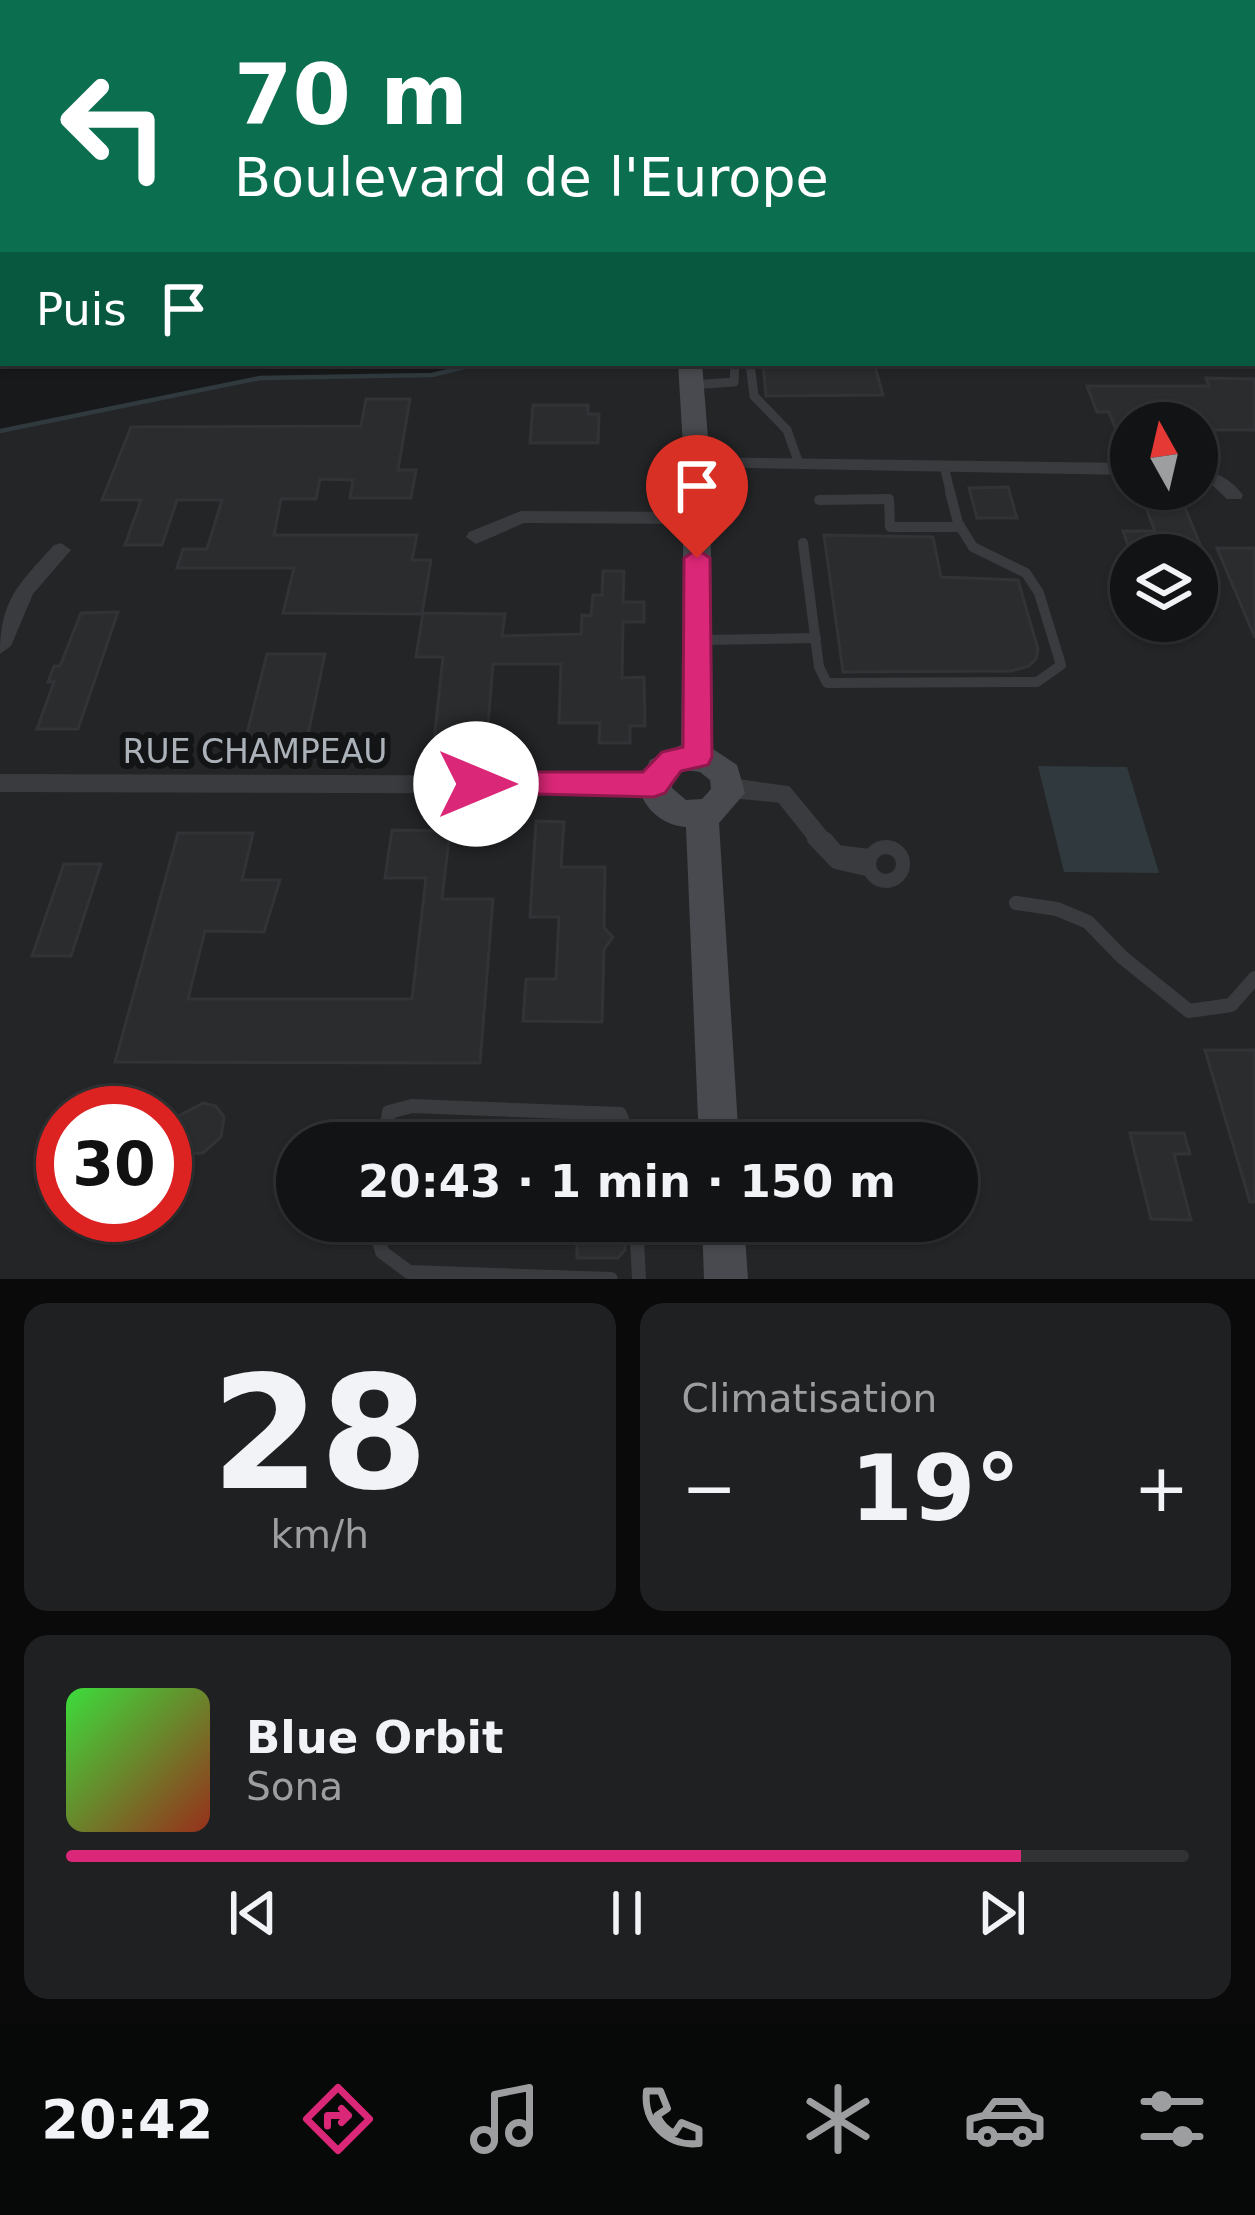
<!DOCTYPE html>
<html lang="fr">
<meta charset="utf-8">
<style>
body{margin:0;font-family:"DejaVu Sans",sans-serif;background:#1f2022;color:#f1f3f6;height:100vh;display:flex;flex-direction:column;font-size:45px;white-space:nowrap}
*{box-sizing:border-box;margin:0}
p{font-size:39px;color:#9c9ea0}
.icon{flex:none;width:66px;height:66px;fill:none;stroke:currentColor;stroke-width:2;stroke-linecap:round;stroke-linejoin:round}
.map{position:relative;height:1279px;overflow:hidden}
.sheet{display:flex;flex-direction:column;gap:24px;padding:24px;background:#0a0a0b;flex:1}
.sheet>*{flex:none}
.hud{position:absolute;left:0px;top:0px;width:1257px;height:366px;box-shadow:0 3px 9px #0004,0 0 0 3px #313234;background:#0b6e4f;color:#fff;overflow:hidden}
.needle{width:78px;rotate:352deg}
.buttons{position:absolute;left:1110px;top:402px;display:grid;gap:24px}
.buttons a{display:grid;place-items:center;width:108px;height:108px;border-radius:50%;background:#121314;box-shadow:0 3px 9px #0004,0 0 0 3px #313234;font-size:60px}
.speed{position:absolute;left:36px;top:1086px;display:flex;gap:24px;font-size:60px;font-weight:700;text-align:center}
.speed>*{display:grid;place-content:center;width:156px;height:156px;border-radius:50%;background:#121314;box-shadow:0 3px 9px #0004,0 0 0 3px #313234;line-height:1}
.speed .limit{border:18px solid #d22;background:#fff;color:#111}
.pin{position:absolute;display:grid;place-items:center;width:102px;height:102px;color:#fff;margin:-123px -51px;border-radius:50% 50% 50% 0;rotate:-45deg;box-shadow:0 0 12px #0007}
.pin .icon{rotate:45deg}
.me{position:absolute;width:132px;margin:-66px;rotate:90deg;stroke-linejoin:round;filter:drop-shadow(0 0 9px #0008)}
.turn{display:flex;align-items:center;gap:42px;height:252px;padding:0 36px;font-size:54px}
.turn .icon{width:156px;height:156px;stroke-width:2.5}
.turn b{display:block;font-size:84px;line-height:102px}
.then{display:flex;align-items:center;height:114px;padding:0 36px;background:#0003;gap:24px;font-size:45px}
.big{font-size:90px;font-weight:700;line-height:1.1}
.sheet .widget{flex:1;display:flex;flex-direction:column;justify-content:center;gap:18px;min-width:0;padding:0 42px;border-radius:24px;background:#1f2022}
.sheet .dial{align-items:center;gap:0}
.dial b{font-size:156px;line-height:1}
.song{display:flex;align-items:center;gap:36px}
.cover{width:144px;height:144px;border-radius:18px;background:linear-gradient(135deg,hsl(120 70% 55%),hsl(10 70% 35%))}
.played{height:12px;border-radius:6px;background:linear-gradient(90deg,#db2777 85%,#313234 85%)}
.keys{display:flex;justify-content:space-around;direction:ltr}
.heat{display:flex;justify-content:space-between;align-items:center;font-size:66px;direction:ltr}
.sheet .tiles{flex:1;display:grid;gap:24px;grid-template-columns:1fr 1fr}
.widget:last-child{grid-column:span 2}
.trip{position:absolute;left:276px;top:1122px;width:702px;height:120px;border-radius:60px;background:#121314;box-shadow:0 3px 9px #0004,0 0 0 3px #313234;font-weight:700;line-height:120px;text-align:center}
.tab-bar{display:flex;height:192px;justify-content:space-around;align-items:center;background:#070808;color:#9c9ea0}
.tab-bar .icon{width:84px;height:84px}
.tab-bar .current{color:#db2777}
.tab-bar b{font-size:54px;color:#f1f3f6}
.map>svg:first-child{display:block}
.built{fill:#242527;fill-rule:evenodd}
.water{fill:#2f393e}
.lines{fill:none;stroke-linecap:round;stroke-linejoin:round}
.stream{stroke:#2f393e;stroke-width:4.5}
.building{fill:#2b2c2e;stroke:#323336;stroke-width:3}
.lane-far2{stroke:#3a3b3f;stroke-width:9}
.lane-far1{stroke:#3a3b3f;stroke-width:10}
.lane{stroke:#3a3b3f;stroke-width:14}
.street{fill:#3a3b3f;fill-rule:evenodd}
.secondary{fill:#484a4f;fill-rule:evenodd}
.route{fill:#db2777;stroke:#8e194d;stroke-width:3}
.labels{text-anchor:middle;stroke-width:12;stroke-linejoin:round;paint-order:stroke}
.street-label{font-size:33px;fill:#acb2b9;stroke:#131415}
</style>
<div class="map">
<svg width="1255" height="1279" viewBox="0 0 1255 1279">
<rect width="100%" height="100%" fill="#18191a"/>
<path class="built" d="M 1255,301 L 1255,1279 L 0,1279 L 0,433 L 260,378 L 432,375 L 481,363 L 1254,363 ZM 1131,423 L 1197,423 L 1197,489 L 1131,489 ZM 1131,555 L 1197,555 L 1197,621 L 1131,621 ZM 63,1113 L 165,1113 L 165,1215 L 63,1215 ZM 297,1143 L 957,1143 L 957,1221 L 297,1221 Z"/>
<path class="water" d="M 1038,766 L 1127,767 L 1159,873 L 1064,872 Z"/>
<g class="lines">
<path class="stream" d="M 0,431 L 260,378 L 432,375 L 481,363"/>
</g>
<path class="building" d="M 763,363 L 874,363 L 883,395 L 766,396 Z
M 1206,378 L 1255,379 L 1255,430 L 1197,430 L 1197,423 L 1131,423 L 1131,430 L 1116,430 L 1109,412 L 1097,412 L 1087,386 L 1209,386 Z
M 366,399 L 410,399 L 398,470 L 416,470 L 411,498 L 350,498 L 353,480 L 320,479 L 316,499 L 281,499 L 274,535 L 417,535 L 412,560 L 431,560 L 422,614 L 283,613 L 294,568 L 177,568 L 183,549 L 207,549 L 222,500 L 177,500 L 162,545 L 125,545 L 141,500 L 102,500 L 131,427 L 361,426 Z
M 533,405 L 588,405 L 588,414 L 599,414 L 598,443 L 530,443 Z
M 1008,487 L 1017,518 L 977,518 L 969,488 Z
M 1142,498 L 1181,498 L 1204,554 L 1131,554 L 1123,531 L 1155,531 Z
M 824,535 L 933,537 L 941,577 L 1018,580 L 1038,649 L 1036,659 L 1029,666 L 1011,671 L 843,672 Z
M 1217,548 L 1255,548 L 1255,638 Z
M 603,571 L 624,571 L 623,602 L 644,602 L 644,622 L 623,622 L 622,678 L 644,677 L 645,726 L 630,726 L 630,743 L 599,743 L 600,723 L 559,723 L 561,664 L 493,664 L 486,749 L 433,750 L 443,657 L 416,657 L 423,613 L 505,614 L 502,636 L 581,634 L 582,615 L 591,616 L 593,595 L 602,595 Z
M 118,612 L 78,729 L 37,729 L 54,682 L 48,682 L 54,666 L 60,666 L 81,613 Z
M 267,654 L 325,654 L 305,749 L 243,749 Z
M 536,821 L 564,822 L 561,867 L 605,867 L 604,928 L 613,937 L 604,949 L 602,1022 L 523,1021 L 526,979 L 556,979 L 559,917 L 530,917 Z
M 392,830 L 450,831 L 442,899 L 493,899 L 480,1063 L 115,1062 L 178,833 L 253,833 L 242,880 L 280,880 L 264,932 L 205,931 L 188,999 L 412,999 L 426,878 L 385,878 Z
M 64,864 L 101,864 L 71,956 L 32,956 Z
M 1205,1050 L 1255,1050 L 1255,1202 L 1250,1202 Z
M 203,1103 L 216,1106 L 224,1117 L 221,1137 L 203,1153 L 182,1154 L 165,1142 L 165,1118 L 175,1118 Z
M 411,1123 L 607,1125 L 606,1143 L 409,1143 Z
M 1130,1133 L 1184,1133 L 1190,1154 L 1174,1154 L 1191,1220 L 1151,1219 Z
M 399,1221 L 625,1221 L 625,1250 L 618,1258 L 577,1258 L 577,1238 L 397,1239 Z"/>
<g class="lines">
<path class="lane-far2" d="M 750,363 L 754,396 L 787,430 L 799,464
M 692,385 L 734,382 L 735,363
M 944,466 L 951,495"/>
<path class="lane-far1" d="M 819,500 L 889,499 L 890,527 L 959,527
M 803,543 L 819,667 L 827,683 L 1037,682 L 1061,665 L 1039,593 L 1026,573 L 973,547 L 958,523 L 950,492
M 703,640 L 816,638
M 731,783 L 787,791 L 829,842
M 731,793 L 781,798 L 816,842"/>
<path class="lane" d="M 814,839 L 836,862 L 870,870
M 826,839 L 837,852 L 869,856
M869 864a17 17 0 1 1 34 0a17 17 0 1 1-34 0Z
M 1016,903 L 1057,909 L 1088,922 L 1122,957 L 1189,1011 L 1231,1005 L 1255,978
M 384,1143 L 389,1112 L 412,1106 L 620,1114 L 631,1143
M 374,1221 L 382,1252 L 409,1272 L 611,1279
M 636,1221 L 639,1279"/>
<path class="street" d="M 697,457 L 1131,463 L 1131,475 L 690,467 L 688,463 L 690,459 Z
M 1197,468 C 1217,473 1230,478 1243,495 L 1241,499 L 1227,499 L 1211,484 L 1197,480 Z
M 521,511 L 696,512 L 706,518 L 696,524 L 524,523 L 476,544 L 466,537 L 469,532 Z
M 61,543 L 71,550 L 33,594 L 11,646 L 0,654 C 0,599 19,584 54,545 Z
M 0,774 L 654,776 L 662,778 L 666,785 L 662,792 L 654,794 L 0,792 Z"/>
<path class="secondary" d="M 599,0 L 615,0 L 617,3 L 599,3 Z
M 1254,202 L 1255,202 L 1255,214 L 1254,214 Z
M 678,363 L 702,363 L 710,463 L 713,749 L 737,765 L 745,793 L 719,823 L 739,1143 L 699,1143 L 686,827 C 664,826 642,808 639,786 L 650,760 L 681,745 L 684,463 ZM 685,770 L 700,772 L 710,780 L 711,789 L 702,799 L 686,800 L 672,788 L 673,778 Z
M 702,1221 L 744,1221 L 748,1279 L 704,1279 Z"/>
</g>
<path class="route" d="M 697,549 L 710,558 L 712,757 L 708,765 L 681,771 L 665,793 L 654,797 L 465,792 L 461,784 L 465,775 L 476,772 L 643,772 L 662,752 L 683,747 L 684,558 Z"/>
<g class="labels">
<g class="street-label">
<text x="255" y="763">RUE CHAMPEAU</text>
</g>
</g>
</svg>
<div class="buttons">
<a><svg class="needle" viewBox="-14 -14 28 28"><path d="M0-13l5 13h-10z" fill="#e53935"/><path d="M0 13l5-13h-10z" fill="#9c9ea0"/></svg></a>
<a><svg class="icon" aria-label="layers" viewBox="0 0 24 24"><path d="M12 4l9 5-9 5-9-5zM3 14l9 5 9-5"/></svg></a>
</div>
<div class="speed"><div class="limit">30</div></div>
<div class="pin" style="left:697px;top:558px;background:#d93025"><svg class="icon" aria-label="arrive" viewBox="0 0 24 24"><path d="M6 21V4h12l-3 4 3 4H6"/></svg></div>
<svg class="me" style="left:476px;top:784px" viewBox="-20 -20 40 40"><circle r="19" fill="#fff"/><path d="M0-13L10 11 0 6-10 11z" fill="#db2777"/></svg>
<div class="trip">20:43 · 1 min · 150 m</div>
<div class="hud">
<div class="turn"><svg class="icon" aria-label="left" viewBox="0 0 24 24"><path d="M17 20v-9H6M10 6l-5 5 5 5"/></svg><div><b>70 m</b>Boulevard de l'Europe</div></div>
<div class="then">Puis<svg class="icon" aria-label="arrive" viewBox="0 0 24 24"><path d="M6 21V4h12l-3 4 3 4H6"/></svg></div>
</div>
</div>
<section class="sheet">
<div class="tiles">
<div class="widget dial"><b>28</b><p>km/h</p></div>
<div class="widget"><p>Climatisation</p>
<div class="heat"><a>−</a><b class="big">19°</b><a>+</a></div>
</div>
<div class="widget">
<div class="song"><i class="cover"></i><div><b>Blue Orbit</b><p>Sona</p></div></div>
<div class="played"></div>
<div class="keys"><svg class="icon" aria-label="previous" viewBox="0 0 24 24"><path d="M18 5L8 12l10 7zM5 5v14"/></svg><svg class="icon" aria-label="pause" viewBox="0 0 24 24"><path d="M8 5v14M16 5v14"/></svg><svg class="icon" aria-label="next" viewBox="0 0 24 24"><path d="M6 5l10 7-10 7zM19 5v14"/></svg></div>
</div>
</div>
</section>
<nav class="tab-bar">
<b>20:42</b>
<svg class="icon current" aria-label="directions" viewBox="0 0 24 24"><path d="M12 3l9 9-9 9-9-9zM9 14v-3h6M13 9l2 2-2 2"/></svg>
<svg class="icon" aria-label="music" viewBox="0 0 24 24"><path d="M9 18V5l10-2v13"/><circle cx="6" cy="18" r="3"/><circle cx="16" cy="16" r="3"/></svg>
<svg class="icon" aria-label="phone" viewBox="0 0 24 24"><path d="M5 4h4l2 5-3 2q2 4 5 5l2-3 5 2v4C11 20 4 13 5 4z"/></svg>
<svg class="icon" aria-label="climate" viewBox="0 0 24 24"><path d="M12 3v18M4 7l16 10M4 17L20 7"/></svg>
<svg class="icon" aria-label="car" viewBox="0 0 24 24"><path d="M5 17H2v-5l4-1 3-4h7l3 4 3 1v5h-3M9 17h6M6 11h13"/><circle cx="7" cy="17" r="2"/><circle cx="17" cy="17" r="2"/></svg>
<svg class="icon" aria-label="filters" viewBox="0 0 24 24"><path d="M4 7h16M4 17h16"/><circle cx="9" cy="7" r="2"/><circle cx="15" cy="17" r="2"/></svg>
</nav>
